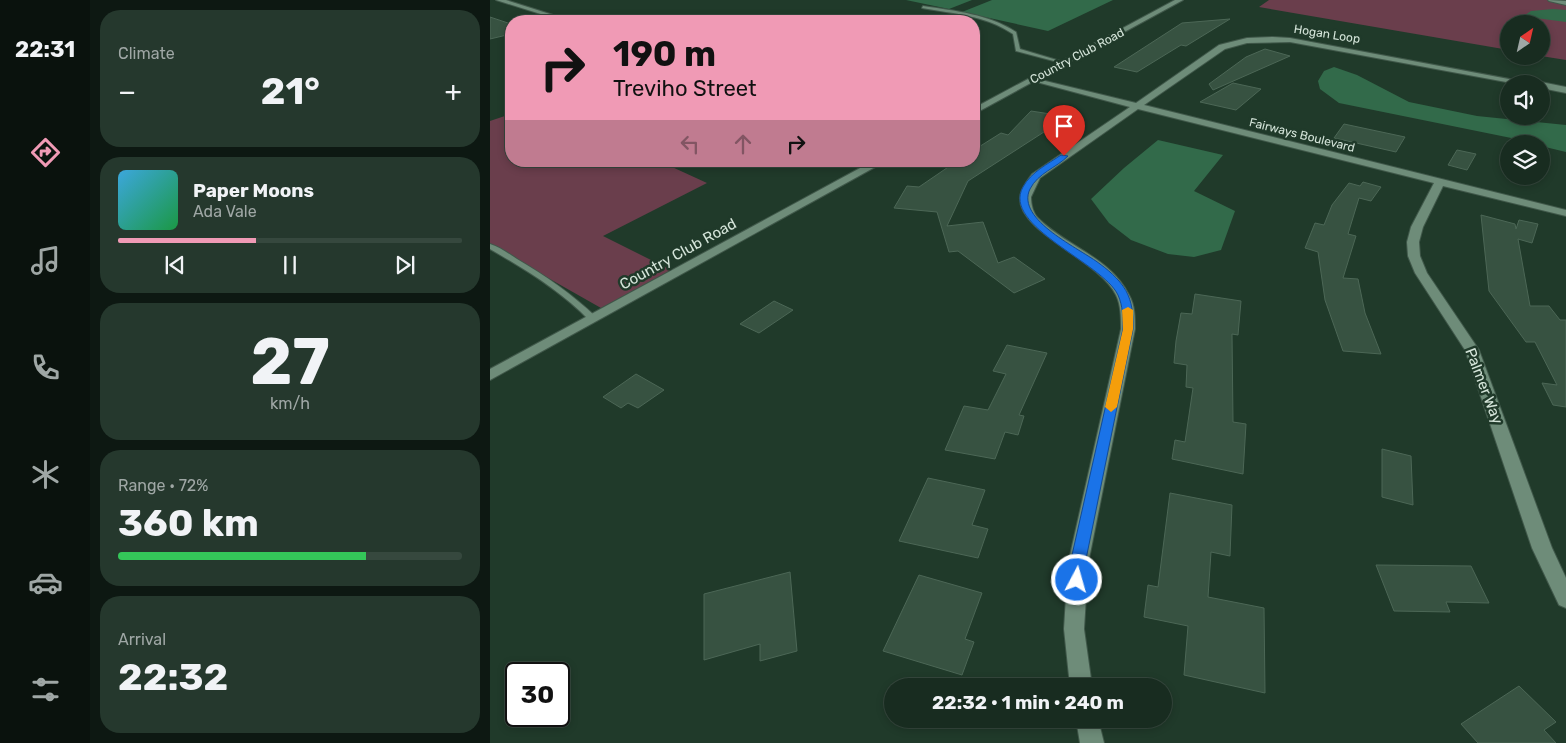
<!DOCTYPE html>
<meta charset="utf-8">
<style>
body{margin:0;font-family:Rubik,sans-serif;background:#25382d;color:#f1f3f6;height:100vh;display:flex;flex-direction:column;font-size:19px;white-space:nowrap}
*{box-sizing:border-box;margin:0}
p{font-size:16px;color:#9fa7a5}
.icon{flex:none;width:28px;height:28px;fill:none;stroke:currentColor;stroke-width:2;stroke-linecap:round;stroke-linejoin:round}
.map{position:relative;flex:1;overflow:hidden}
.sheet{display:flex;flex-direction:column;gap:10px;padding:10px;background:#0d1812;width:400px}
.sheet>*{flex:none}
.guide{position:absolute;left:15px;top:15px;width:475px;height:152px;border-radius:20px;box-shadow:0 2px 8px #0003,0 0 0 1px #36483e;background:#f09ab5;color:#111;overflow:hidden}
.needle{width:32px;rotate:34deg}
.buttons{position:absolute;left:1010px;top:15px;display:grid;gap:10px}
.buttons a{display:grid;place-items:center;width:50px;height:50px;border-radius:50%;background:#182c20;box-shadow:0 2px 8px #0003,0 0 0 1px #36483e;font-size:25px}
.speed{position:absolute;left:15px;top:662px;display:flex;gap:10px;font-size:25px;font-weight:700;text-align:center}
.speed>*{display:grid;place-content:center;width:65px;height:65px;border-radius:50%;background:#182c20;box-shadow:0 2px 8px #0003,0 0 0 1px #36483e;line-height:1}
.speed .limit{border:2px solid #111;border-radius:8px;background:#fff;color:#111}
.pin{position:absolute;display:grid;place-items:center;width:42px;height:42px;color:#fff;margin:-51px -21px;border-radius:50% 50% 50% 0;rotate:-45deg;box-shadow:0 0 5px #0007}
.pin .icon{rotate:45deg}
.me{position:absolute;width:55px;margin:-28px;rotate:6deg;stroke-linejoin:round;filter:drop-shadow(0 0 4px #0008)}
.turn{display:flex;align-items:center;gap:18px;height:105px;padding:0 25px;font-size:22px}
.turn .icon{width:65px;height:65px;stroke-width:2.5}
.turn b{display:block;font-size:35px;line-height:42px}
.lanes{display:flex;align-items:center;height:48px;padding:0 25px;background:#0003;justify-content:center;gap:25px;direction:ltr}
.lanes .off{opacity:.35}
.big{font-size:38px;font-weight:700;line-height:1.1}
.sheet .tile{flex:1;display:flex;flex-direction:column;justify-content:center;gap:8px;min-width:0;padding:0 18px;border-radius:20px;background:#25382d}
.sheet .dial{align-items:center;gap:0}
.dial b{font-size:65px;line-height:1}
.song{display:flex;align-items:center;gap:15px}
.cover{width:60px;height:60px;border-radius:8px;background:linear-gradient(135deg,hsl(200 70% 55%),hsl(140 70% 35%))}
.played{height:5px;border-radius:2px;background:linear-gradient(90deg,#f09ab5 40%,#36483e 40%)}
.keys{display:flex;justify-content:space-around;direction:ltr}
.heat{display:flex;justify-content:space-between;align-items:center;font-size:28px;direction:ltr}
.charge{height:8px;border-radius:4px;background:linear-gradient(90deg,#34c759 72%,#36483e 0)}
.trip{position:absolute;left:394px;top:678px;width:288px;height:50px;border-radius:25px;background:#182c20;box-shadow:0 2px 8px #0003,0 0 0 1px #36483e;font-weight:700;line-height:50px;text-align:center}
main{display:flex;flex:1;min-height:0}
.tab-bar{display:flex;flex-direction:column;width:90px;justify-content:space-around;align-items:center;background:#0a120d;color:#9fa7a5}
.tab-bar .icon{width:35px;height:35px}
.tab-bar .active{color:#f09ab5}
.tab-bar b{font-size:22px;color:#f1f3f6}
.map>svg:first-child{display:block}
.green{fill:#6a3e4c}
.water{fill:#326a4a}
.building{fill:#375241;stroke:#4c6756}
.lines{fill:none;stroke-linecap:round;stroke-linejoin:round}
.lane-casing{stroke:#40584a;stroke-width:2}
.street-casing{stroke:#40584a;stroke-width:2}
.secondary-casing{stroke:#40584a;stroke-width:2}
.lane{fill:#6e8c79;fill-rule:evenodd}
.street{fill:#6e8c79;fill-rule:evenodd}
.secondary{fill:#6e8c79;fill-rule:evenodd}
.route{fill:#1a73e8;stroke:#114b97}
.slow{fill:#f59e0b}
.labels{text-anchor:middle;stroke-width:5;stroke-linejoin:round;paint-order:stroke}
.far-street-label{font-size:12px;fill:#d4e4d9;stroke:#203a2a}
.street-label{font-size:15px;fill:#d4e4d9;stroke:#203a2a}
</style>
<main>
<nav class="tab-bar">
<b>22:31</b>
<svg class="icon active" aria-label="directions" viewBox="0 0 24 24"><path d="M12 3l9 9-9 9-9-9zM9 14v-3h6M13 9l2 2-2 2"/></svg>
<svg class="icon" aria-label="music" viewBox="0 0 24 24"><path d="M9 18V5l10-2v13"/><circle cx="6" cy="18" r="3"/><circle cx="16" cy="16" r="3"/></svg>
<svg class="icon" aria-label="phone" viewBox="0 0 24 24"><path d="M5 4h4l2 5-3 2q2 4 5 5l2-3 5 2v4C11 20 4 13 5 4z"/></svg>
<svg class="icon" aria-label="climate" viewBox="0 0 24 24"><path d="M12 3v18M4 7l16 10M4 17L20 7"/></svg>
<svg class="icon" aria-label="car" viewBox="0 0 24 24"><path d="M5 17H2v-5l4-1 3-4h7l3 4 3 1v5h-3M9 17h6M6 11h13"/><circle cx="7" cy="17" r="2"/><circle cx="17" cy="17" r="2"/></svg>
<svg class="icon" aria-label="filters" viewBox="0 0 24 24"><path d="M4 7h16M4 17h16"/><circle cx="9" cy="7" r="2"/><circle cx="15" cy="17" r="2"/></svg>
</nav>
<section class="sheet">
<div class="tile"><p>Climate</p>
<div class="heat"><a>−</a><b class="big">21°</b><a>+</a></div>
</div>
<div class="tile">
<div class="song"><i class="cover"></i><div><b>Paper Moons</b><p>Ada Vale</p></div></div>
<div class="played"></div>
<div class="keys"><svg class="icon" aria-label="previous" viewBox="0 0 24 24"><path d="M18 5L8 12l10 7zM5 5v14"/></svg><svg class="icon" aria-label="pause" viewBox="0 0 24 24"><path d="M8 5v14M16 5v14"/></svg><svg class="icon" aria-label="next" viewBox="0 0 24 24"><path d="M6 5l10 7-10 7zM19 5v14"/></svg></div>
</div>
<div class="tile dial"><b>27</b><p>km/h</p></div>
<div class="tile"><p>Range · 72%</p><b class="big">360 km</b><div class="charge"></div></div>
<div class="tile"><p>Arrival</p><b class="big">22:32</b></div>
</section>
<div class="map">
<svg width="1076" height="743" viewBox="0 0 1076 743">
<rect width="100%" height="100%" fill="#203a2a"/>
<path class="green" d="M 779,0 L 1076,0 L 1076,60 L 1051,56 L 1051,24 L 1019,24 L 1019,50 L 769,7 Z
M 21,114 L 21,161 L 169,161 L 217,183 L 113,236 L 181,270 L 111,308 L 0,245 L 0,121 Z"/>
<path class="water" d="M 416,0 L 482,0 L 459,9 Z
M 502,0 L 623,0 L 558,31 L 472,12 Z
M 1063,9 L 1076,10 L 1076,22 L 1038,17 L 1035,15 L 1041,11 Z
M 844,67 L 867,75 L 919,102 L 987,116 L 1076,125 L 1076,152 L 1051,146 L 1051,144 L 849,103 L 830,89 L 828,81 L 834,71 Z
M 668,140 L 733,155 L 704,191 L 745,211 L 731,250 L 704,257 L 678,254 L 641,240 L 619,223 L 601,199 L 634,168 Z"/>
<path class="building" d="M 0,17 L 21,24 L 21,34 L 0,39 Z
M 740,19 L 696,46 L 691,45 L 647,72 L 624,67 L 692,23 Z
M 775,49 L 800,56 L 723,90 L 719,84 L 756,57 Z
M 743,83 L 771,89 L 746,110 L 710,102 Z
M 541,111 L 567,115 L 563,120 L 571,121 L 478,181 L 457,226 L 493,222 L 508,263 L 524,257 L 555,279 L 524,293 L 468,251 L 459,252 L 447,212 L 404,208 L 417,186 L 429,187 L 467,161 L 484,161 L 484,150 L 511,133 L 518,135 Z
M 854,124 L 915,137 L 906,152 L 844,138 Z
M 967,150 L 986,154 L 977,170 L 958,165 Z
M 873,182 L 891,187 L 881,201 L 869,198 L 858,234 L 866,236 L 853,278 L 868,279 L 875,313 L 891,354 L 853,351 L 835,300 L 828,252 L 815,248 L 825,223 L 834,225 L 842,205 L 859,183 L 870,186 Z
M 991,215 L 1025,224 L 1026,229 L 1029,220 L 1048,224 L 1042,243 L 1028,239 L 1040,306 L 1059,306 L 1070,320 L 1076,320 L 1076,407 L 1063,405 L 1052,383 L 1067,385 L 1045,342 L 1036,342 L 999,291 Z
M 705,294 L 751,301 L 748,335 L 742,334 L 743,422 L 756,424 L 753,474 L 682,459 L 685,440 L 695,442 L 703,388 L 696,387 L 697,365 L 684,363 L 686,341 L 691,313 L 702,314 Z
M 284,301 L 303,310 L 269,333 L 250,324 Z
M 517,345 L 557,353 L 529,415 L 534,416 L 528,435 L 515,432 L 505,459 L 455,450 L 474,406 L 498,410 L 516,374 L 503,371 Z
M 146,374 L 174,390 L 148,408 L 138,403 L 131,408 L 113,397 Z
M 892,449 L 921,456 L 923,505 L 892,497 Z
M 438,478 L 495,490 L 482,525 L 498,529 L 488,558 L 409,541 Z
M 680,493 L 742,505 L 740,556 L 721,552 L 718,597 L 774,608 L 775,693 L 694,675 L 698,626 L 654,617 L 658,585 L 668,587 Z
M 886,565 L 981,566 L 999,603 L 956,602 L 960,612 L 904,611 Z
M 300,572 L 307,651 L 270,661 L 270,644 L 214,660 L 214,594 Z
M 429,575 L 492,593 L 475,639 L 484,642 L 472,675 L 393,651 Z
M 1029,686 L 1066,722 L 1054,730 L 1066,743 L 988,743 L 971,724 Z"/>
<g class="lines">
<defs>
<path id="lane" d="M 433,6 C 466,11 498,14 526,32 L 530,49 L 577,63 L 575,64 L 526,51 L 523,34 C 495,15 464,14 432,8 Z
M 0,244 C 10,247 19,254 27,259 C 56,276 82,294 106,317 L 107,319 L 106,321 L 100,321 C 71,291 36,270 0,249 Z"/>
<path id="street" d="M 6,0 L 16,0 L 82,21 L 73,21 Z
M 1058,0 L 1076,1 L 1076,5 L 1059,1 Z
M 783,37 L 800,38 L 1046,84 L 1027,84 L 800,42 L 757,43 L 735,49 L 654,105 L 1076,210 L 1076,216 L 953,186 L 933,227 L 929,242 L 930,256 L 937,273 L 989,350 L 1062,548 L 1076,578 L 1076,608 L 1069,605 L 1042,548 L 975,350 L 925,273 L 918,256 L 917,242 L 921,227 L 944,183 L 648,109 L 550,178 L 541,197 C 541,204 543,213 548,218 C 577,247 620,257 639,295 C 645,305 645,318 645,329 L 598,564 L 594,629 L 602,686 L 580,686 L 574,629 L 578,564 L 631,329 C 631,318 631,305 626,295 C 609,260 527,232 530,197 C 531,188 537,181 542,174 L 640,107 L 539,80 L 543,78 L 646,103 L 729,45 L 757,38 Z
M 1051,82 L 1076,87 L 1076,93 L 1051,88 L 1051,84 L 1048,84 Z
M 586,719 L 608,719 L 614,743 L 590,743 Z"/>
<path id="secondary" d="M 685,0 L 693,0 L 484,114 L 484,108 Z
M 383,161 L 396,161 L 0,380 L 0,369 Z"/>
</defs>
<use href="#lane" class="lane-casing"/>
<use href="#street" class="street-casing"/>
<use href="#secondary" class="secondary-casing"/>
<use href="#lane" class="lane"/>
<use href="#street" class="street"/>
<use href="#secondary" class="secondary"/>
</g>
<path class="route" d="M 571,155 L 578,156 C 566,168 548,173 540,189 C 525,220 591,249 610,264 C 621,272 633,283 638,295 C 643,306 643,318 643,329 L 595,564 L 592,585 L 587,587 L 581,585 L 579,580 L 580,564 L 633,329 C 633,318 633,306 628,295 C 613,263 511,226 533,187 C 541,172 558,164 571,155 Z"/>
<path class="slow" d="M 638,307 L 643,310 L 643,329 L 627,407 L 621,412 L 615,407 L 633,329 L 632,310 Z"/>
<g class="labels">
<g class="far-street-label">
<text transform="translate(837 34) rotate(9)" y="4">Hogan Loop</text>
<text transform="translate(587 56) rotate(-28)" y="4">Country Club Road</text>
<text transform="translate(812 135) rotate(14)" y="4">Fairways Boulevard</text>
</g>
<g class="street-label">
<text transform="translate(188 254) rotate(-29)" y="5">Country Club Road</text>
<text transform="translate(994 386) rotate(69)" y="5">Palmer Way</text>
</g>
</g>
</svg>
<div class="buttons">
<a><svg class="needle" viewBox="-14 -14 28 28"><path d="M0-13l5 13h-10z" fill="#e53935"/><path d="M0 13l5-13h-10z" fill="#9fa7a5"/></svg></a>
<a><svg class="icon" aria-label="sound" viewBox="0 0 24 24"><path d="M4 9h4l5-4v14l-5-4H4zM17 9q2 3 0 6"/></svg></a>
<a><svg class="icon" aria-label="layers" viewBox="0 0 24 24"><path d="M12 4l9 5-9 5-9-5zM3 14l9 5 9-5"/></svg></a>
</div>
<div class="speed"><div class="limit">30</div></div>
<div class="pin" style="left:574px;top:156px;background:#d93025"><svg class="icon" aria-label="arrive" viewBox="0 0 24 24"><path d="M6 21V4h12l-3 4 3 4H6"/></svg></div>
<svg class="me" style="left:587px;top:580px" viewBox="-20 -20 40 40"><circle r="17" fill="#1a73e8" stroke="#fff" stroke-width="3"/><path d="M0-11L8 9 0 5-8 9z" fill="#fff"/></svg>
<div class="trip">22:32 · 1 min · 240 m</div>
<div class="guide">
<div class="turn"><svg class="icon" aria-label="right" viewBox="0 0 24 24"><path d="M7 20v-9h11M14 6l5 5-5 5"/></svg><div><b>190 m</b>Treviho Street</div></div>
<div class="lanes"><svg class="icon off" aria-label="left" viewBox="0 0 24 24"><path d="M17 20v-9H6M10 6l-5 5 5 5"/></svg><svg class="icon off" aria-label="ahead" viewBox="0 0 24 24"><path d="M12 20V5M6 11l6-6 6 6"/></svg><svg class="icon" aria-label="right" viewBox="0 0 24 24"><path d="M7 20v-9h11M14 6l5 5-5 5"/></svg></div>
</div>
</div>
</main>
